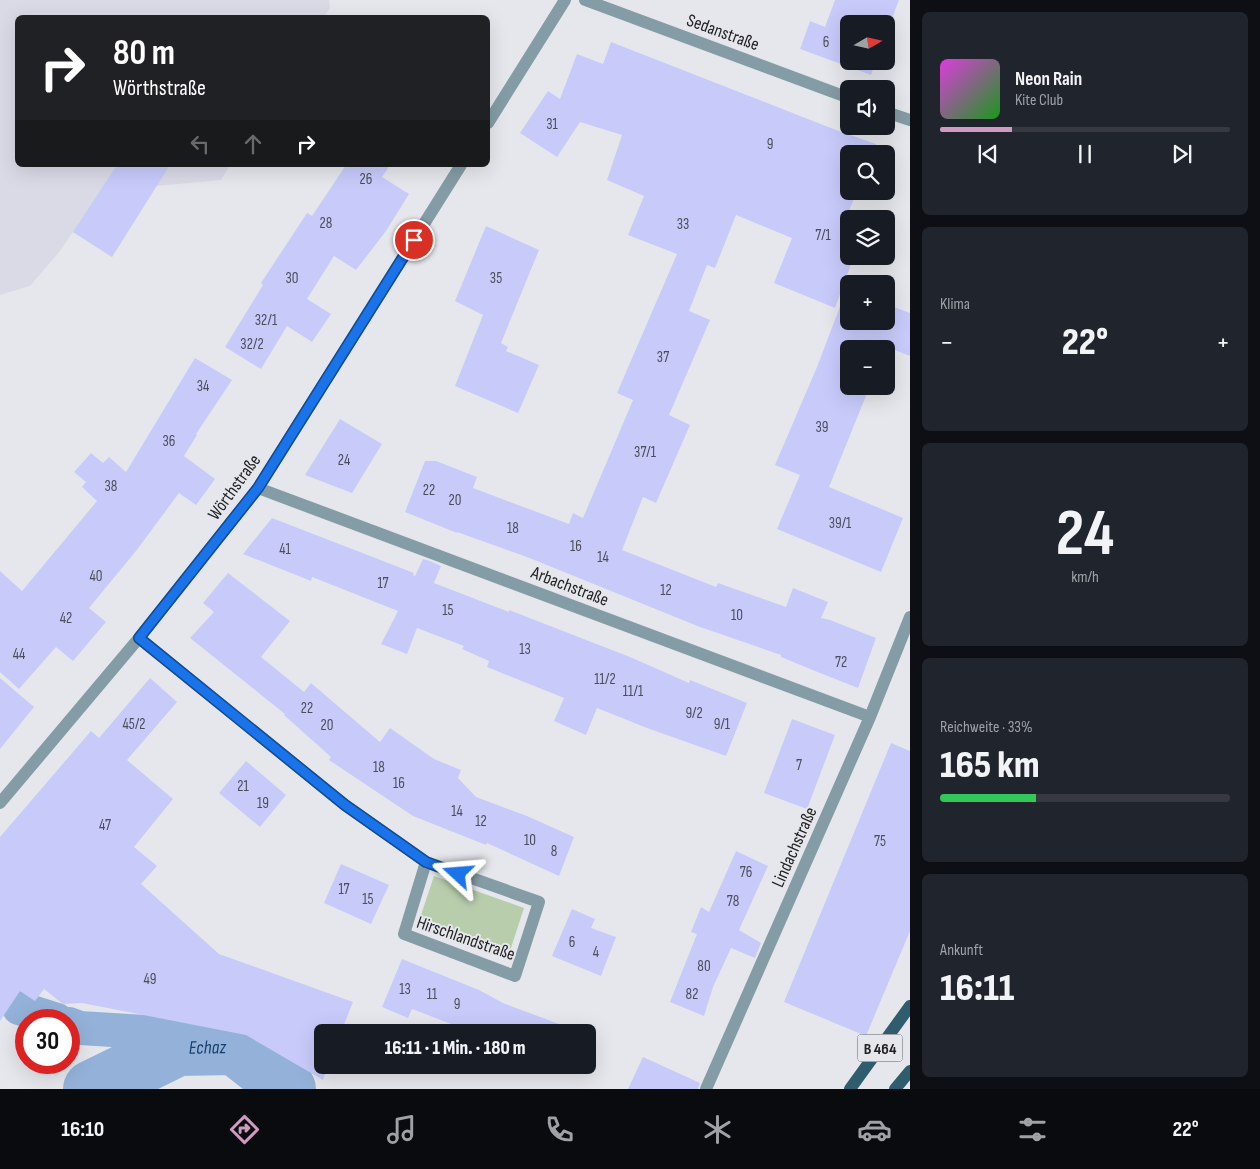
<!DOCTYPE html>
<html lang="de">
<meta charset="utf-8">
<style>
body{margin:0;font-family:"Sofia Sans Condensed",sans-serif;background:#20242c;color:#f1f3f6;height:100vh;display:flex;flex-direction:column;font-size:19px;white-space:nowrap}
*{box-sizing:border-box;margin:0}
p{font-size:16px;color:#9ea1a6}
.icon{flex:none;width:28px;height:28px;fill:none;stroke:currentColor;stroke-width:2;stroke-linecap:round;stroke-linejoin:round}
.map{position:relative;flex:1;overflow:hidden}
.side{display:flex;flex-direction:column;gap:12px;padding:12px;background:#0d0f14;width:350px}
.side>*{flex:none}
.guide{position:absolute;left:15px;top:15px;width:475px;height:152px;border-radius:8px;box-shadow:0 5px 20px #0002;background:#202124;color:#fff;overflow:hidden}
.needle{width:32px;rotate:81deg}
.buttons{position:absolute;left:840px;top:15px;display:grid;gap:10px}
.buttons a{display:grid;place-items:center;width:55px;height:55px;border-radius:8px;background:#171b24;box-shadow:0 5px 20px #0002;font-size:25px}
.speed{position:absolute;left:15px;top:1009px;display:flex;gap:10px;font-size:25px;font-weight:700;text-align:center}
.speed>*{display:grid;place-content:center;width:65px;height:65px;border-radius:50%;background:#171b24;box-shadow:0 5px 20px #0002;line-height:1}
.speed .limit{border:8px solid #d22;background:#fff;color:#111}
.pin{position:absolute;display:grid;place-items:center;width:42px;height:42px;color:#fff;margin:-21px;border:2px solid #fff;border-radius:50%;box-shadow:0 1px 5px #0007}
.me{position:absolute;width:55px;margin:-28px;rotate:289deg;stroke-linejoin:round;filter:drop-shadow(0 0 4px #0008)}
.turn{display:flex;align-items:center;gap:18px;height:105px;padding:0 15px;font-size:22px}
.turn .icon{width:65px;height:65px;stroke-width:2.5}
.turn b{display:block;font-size:35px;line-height:42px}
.lanes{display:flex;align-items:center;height:48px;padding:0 15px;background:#0003;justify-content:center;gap:25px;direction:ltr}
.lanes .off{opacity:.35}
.big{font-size:38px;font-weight:800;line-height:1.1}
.side .widget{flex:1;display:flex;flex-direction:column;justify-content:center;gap:8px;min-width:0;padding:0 18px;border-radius:8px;background:#20242c}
.side .dial{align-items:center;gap:0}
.dial b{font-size:65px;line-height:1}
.song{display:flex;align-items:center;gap:15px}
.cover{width:60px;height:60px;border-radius:8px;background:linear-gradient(135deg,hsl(300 70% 55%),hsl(120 70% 35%))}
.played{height:5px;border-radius:2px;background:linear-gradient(90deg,#d099c0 25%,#363941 25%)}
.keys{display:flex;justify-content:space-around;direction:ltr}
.heat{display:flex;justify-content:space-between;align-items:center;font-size:28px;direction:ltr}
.charge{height:8px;border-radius:4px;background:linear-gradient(90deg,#34c759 33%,#363941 0)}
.trip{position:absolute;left:314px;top:1024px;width:282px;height:50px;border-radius:8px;background:#171b24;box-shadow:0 5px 20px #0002;font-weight:800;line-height:50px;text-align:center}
.dock{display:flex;height:80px;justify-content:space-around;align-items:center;background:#090b0e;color:#9ea1a6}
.dock .icon{width:35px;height:35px}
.dock .current{color:#d099c0}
.dock b{font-size:22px;color:#f1f3f6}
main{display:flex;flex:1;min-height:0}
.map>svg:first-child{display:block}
.built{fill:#d9dae6}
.green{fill:#b7cdac}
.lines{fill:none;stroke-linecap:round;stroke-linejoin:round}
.canal{stroke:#94b2d9;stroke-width:34}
.river{stroke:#94b2d9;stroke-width:58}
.building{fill:#c8cbfa}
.minor{stroke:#849ca5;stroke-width:12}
.major{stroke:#2f5d6d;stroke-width:12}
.route-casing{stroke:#114b97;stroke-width:12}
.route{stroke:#1a73e8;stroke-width:9}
.labels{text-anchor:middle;stroke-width:4;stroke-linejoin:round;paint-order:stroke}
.number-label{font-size:15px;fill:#4c4d5a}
.shield{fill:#e6e7ec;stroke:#5e5e61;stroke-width:1}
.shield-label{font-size:16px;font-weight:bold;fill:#232325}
.street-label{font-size:18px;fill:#232325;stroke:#e6e7ec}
.water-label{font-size:19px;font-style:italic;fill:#173e70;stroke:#e6e7ec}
</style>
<main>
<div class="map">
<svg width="910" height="1089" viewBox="0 0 910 1089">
<rect width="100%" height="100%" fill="#e6e7ec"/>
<path class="built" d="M 0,0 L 329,0 L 330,8 L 324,17 L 18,18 L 18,165 L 230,165 L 221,180 L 156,186 L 112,257 L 73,232 L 60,251 L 30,286 L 0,295 Z"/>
<path class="green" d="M 434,876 L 524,908 L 507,960 L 417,927 Z"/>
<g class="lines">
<path class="canal" d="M 19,1008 L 57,1020
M 69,1024 L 80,1028 L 177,1034 L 235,1046"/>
<path class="river" id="s1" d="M 92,1089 L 178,1047 L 235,1046 L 276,1078 L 287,1089"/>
</g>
<path class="building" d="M 835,0 L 899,0 L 886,34 L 886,24 L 849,24 L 849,61 L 876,61 L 871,75 L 800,49 L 810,21 L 825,27 Z
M 611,42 L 836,130 L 876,144 L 872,154 L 849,154 L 849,191 L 857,191 L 849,211 L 849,256 L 854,256 L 835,308 L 774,283 L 792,238 L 736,215 L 715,268 L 707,265 L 689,311 L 710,320 L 669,415 L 690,425 L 656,503 L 643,497 L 622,550 L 716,587 L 718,583 L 786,607 L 793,588 L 828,602 L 821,618 L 830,620 L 876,638 L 858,688 L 815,671 L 781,657 L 781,655 L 700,627 L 527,557 L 457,532 L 457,533 L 405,512 L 425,461 L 436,461 L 477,477 L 473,488 L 569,524 L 573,513 L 583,518 L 633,400 L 617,393 L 677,254 L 628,235 L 644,196 L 607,180 L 622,135 L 580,122 L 557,157 L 520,133 L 548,91 L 560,99 L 577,54 L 603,64 Z
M 117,165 L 170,165 L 112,257 L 73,232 Z
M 346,165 L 390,165 L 382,177 L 409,194 L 386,231 L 356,270 L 334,256 L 307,299 L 331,314 L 312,342 L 287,326 L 261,369 L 225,347 L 263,285 L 261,283 L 307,213 L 312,216 Z
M 486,226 L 539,250 L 501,343 L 508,347 L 506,351 L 539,365 L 518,413 L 455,386 L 483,315 L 455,301 Z
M 847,288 L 849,289 L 849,321 L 886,321 L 886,304 L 910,313 L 910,356 L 887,347 L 886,349 L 849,349 L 849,386 L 870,386 L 829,487 L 903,518 L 881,572 L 777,529 L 800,475 L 775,465 L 817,367 Z
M 195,358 L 232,380 L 196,434 L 197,435 L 184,456 L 215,479 L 196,505 L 179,493 L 136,551 L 89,608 L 106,622 L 73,661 L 56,647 L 19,689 L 0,672 L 0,571 L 22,591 L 97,501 L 82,487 L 86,482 L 74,472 L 91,453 L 103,463 L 109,457 L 126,472 Z
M 340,419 L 382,444 L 352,493 L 305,475 Z
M 272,518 L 414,573 L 413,575 L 415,576 L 423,559 L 430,561 L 441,566 L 434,583 L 509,612 L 509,610 L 630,657 L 689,683 L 690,680 L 747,703 L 726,756 L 647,728 L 597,708 L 586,735 L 554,721 L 564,698 L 487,667 L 489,661 L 462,649 L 464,646 L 417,628 L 407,654 L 381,644 L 398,611 L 312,577 L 311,581 L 243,554 Z
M 228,573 L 290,621 L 261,657 L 304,692 L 311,683 L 380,742 L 390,728 L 434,759 L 461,770 L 458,778 L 476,797 L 527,816 L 574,837 L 559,876 L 487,843 L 486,845 L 413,816 L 329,760 L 331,757 L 284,715 L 285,714 L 190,638 L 214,612 L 203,603 Z
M 0,678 L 34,707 L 0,749 Z
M 150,678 L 177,702 L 127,760 L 173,799 L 134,847 L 157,866 L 141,884 L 219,954 L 353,1002 L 341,1032 L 322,1032 L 322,1065 L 328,1065 L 323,1080 L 246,1035 L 82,1003 L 63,1004 L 44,989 L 35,1001 L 20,991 L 0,1021 L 0,837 L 91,731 L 99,738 Z
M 792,719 L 835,735 L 807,809 L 764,793 Z
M 891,743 L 910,751 L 910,931 L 866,1036 L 784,1002 Z
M 246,761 L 286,795 L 260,827 L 219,793 Z
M 736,851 L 768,866 L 739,930 L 761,943 L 755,958 L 731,948 L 713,987 L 704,1016 L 670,1002 L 697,934 L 691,932 L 701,907 L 709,912 Z
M 341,864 L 389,885 L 371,924 L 324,903 Z
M 572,909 L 595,919 L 591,928 L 616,937 L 601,976 L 552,956 Z
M 402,959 L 479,990 L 503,1003 L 575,1030 L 575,1032 L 472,1032 L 412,1009 L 408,1018 L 382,1007 Z
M 643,1057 L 700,1083 L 698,1089 L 628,1089 Z"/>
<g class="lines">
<path class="minor" d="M 585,0 L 849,98
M 886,112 L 910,120
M 488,123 L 565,0
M 258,488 L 870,717
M 139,638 L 345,805 L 426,862 L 539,902 L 515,976 L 404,934 L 426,862
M 0,803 L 139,638 L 258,488 L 461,165
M 706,1089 L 870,717 L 910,617"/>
<path class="major" d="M 850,1089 L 910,1006
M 895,1089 L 910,1071"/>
</g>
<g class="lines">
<defs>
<path id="route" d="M 414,240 L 258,488 L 139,638 L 345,805 L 426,862 L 458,874"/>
</defs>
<use href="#route" class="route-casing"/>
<use href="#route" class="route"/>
</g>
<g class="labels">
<g class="number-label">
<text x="826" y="47">6</text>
<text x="552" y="129">31</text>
<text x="770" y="149">9</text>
<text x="366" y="184">26</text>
<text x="326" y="228">28</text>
<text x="683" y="229">33</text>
<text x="823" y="240">7/1</text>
<text x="292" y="283">30</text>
<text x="496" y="283">35</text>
<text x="266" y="325">32/1</text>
<text x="252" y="349">32/2</text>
<text x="663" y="362">37</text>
<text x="203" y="391">34</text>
<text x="822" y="432">39</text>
<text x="169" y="446">36</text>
<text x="645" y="457">37/1</text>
<text x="344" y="465">24</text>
<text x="111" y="491">38</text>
<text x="429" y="495">22</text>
<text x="455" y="505">20</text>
<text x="840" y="528">39/1</text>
<text x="513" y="533">18</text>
<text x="576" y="551">16</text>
<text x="285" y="554">41</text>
<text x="603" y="562">14</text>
<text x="96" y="581">40</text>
<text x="383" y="588">17</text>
<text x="666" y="595">12</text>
<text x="448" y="615">15</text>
<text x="737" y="620">10</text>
<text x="66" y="623">42</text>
<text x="525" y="654">13</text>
<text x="19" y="659">44</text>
<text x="841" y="667">72</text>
<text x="605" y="684">11/2</text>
<text x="633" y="696">11/1</text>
<text x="307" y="713">22</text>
<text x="694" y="718">9/2</text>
<text x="134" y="729">45/2</text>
<text x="722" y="729">9/1</text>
<text x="327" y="730">20</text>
<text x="799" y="770">7</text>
<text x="379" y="772">18</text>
<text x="399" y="788">16</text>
<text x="243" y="791">21</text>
<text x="263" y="808">19</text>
<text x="457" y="816">14</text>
<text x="481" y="826">12</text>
<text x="105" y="830">47</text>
<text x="530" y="845">10</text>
<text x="880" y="846">75</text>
<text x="554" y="856">8</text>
<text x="746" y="877">76</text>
<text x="344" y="894">17</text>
<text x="368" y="904">15</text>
<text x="733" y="906">78</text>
<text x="572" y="947">6</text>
<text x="596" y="957">4</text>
<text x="704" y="971">80</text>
<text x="150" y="984">49</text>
<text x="405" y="994">13</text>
<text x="432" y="999">11</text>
<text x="692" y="999">82</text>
<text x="457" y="1009">9</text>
</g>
<rect class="shield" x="857.5" y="1034.5" width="45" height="27" rx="4"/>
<g class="shield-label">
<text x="880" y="1054">B 464</text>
</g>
<g class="street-label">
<text transform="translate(723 32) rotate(20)" y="6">Sedanstraße</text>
<text transform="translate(234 487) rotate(-54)" y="6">Wörthstraße</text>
<text transform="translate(570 586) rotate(21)" y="6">Arbachstraße</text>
<text transform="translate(794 847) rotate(-66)" y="6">Lindachstraße</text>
<text transform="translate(466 938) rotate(19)" y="6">Hirschlandstraße</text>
</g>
<g class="water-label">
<text dy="7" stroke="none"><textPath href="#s1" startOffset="125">Echaz</textPath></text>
</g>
</g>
</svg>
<div class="buttons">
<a><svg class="needle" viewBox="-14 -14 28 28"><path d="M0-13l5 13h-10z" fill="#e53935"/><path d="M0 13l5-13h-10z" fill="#9ea1a6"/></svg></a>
<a><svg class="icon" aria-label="sound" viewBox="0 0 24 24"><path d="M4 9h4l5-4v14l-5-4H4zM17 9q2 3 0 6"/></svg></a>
<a><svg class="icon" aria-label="search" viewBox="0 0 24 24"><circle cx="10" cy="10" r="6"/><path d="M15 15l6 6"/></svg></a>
<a><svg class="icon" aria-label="layers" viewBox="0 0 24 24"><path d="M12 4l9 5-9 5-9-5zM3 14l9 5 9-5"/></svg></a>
<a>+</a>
<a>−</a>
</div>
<div class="speed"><div class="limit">30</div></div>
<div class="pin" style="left:414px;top:240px;background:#d93025"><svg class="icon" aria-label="arrive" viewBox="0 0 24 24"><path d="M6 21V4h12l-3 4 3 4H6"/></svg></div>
<svg class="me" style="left:458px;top:874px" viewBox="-20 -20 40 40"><path d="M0-17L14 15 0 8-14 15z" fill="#1a73e8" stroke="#fff" stroke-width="4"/></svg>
<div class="trip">16:11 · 1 Min. · 180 m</div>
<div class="guide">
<div class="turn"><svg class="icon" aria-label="right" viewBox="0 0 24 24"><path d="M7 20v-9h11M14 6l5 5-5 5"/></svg><div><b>80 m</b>Wörthstraße</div></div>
<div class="lanes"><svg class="icon off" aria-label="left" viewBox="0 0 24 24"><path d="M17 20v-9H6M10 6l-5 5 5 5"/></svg><svg class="icon off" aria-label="ahead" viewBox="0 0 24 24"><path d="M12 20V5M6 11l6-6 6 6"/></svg><svg class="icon" aria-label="right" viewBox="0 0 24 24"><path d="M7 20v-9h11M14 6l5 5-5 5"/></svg></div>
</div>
</div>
<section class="side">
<div class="widget">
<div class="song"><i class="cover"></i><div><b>Neon Rain</b><p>Kite Club</p></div></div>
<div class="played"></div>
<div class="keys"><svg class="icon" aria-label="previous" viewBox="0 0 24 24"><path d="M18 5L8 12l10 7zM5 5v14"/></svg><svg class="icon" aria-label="pause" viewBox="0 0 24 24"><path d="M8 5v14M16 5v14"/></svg><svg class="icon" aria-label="next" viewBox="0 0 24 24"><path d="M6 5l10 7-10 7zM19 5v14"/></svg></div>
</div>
<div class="widget"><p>Klima</p>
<div class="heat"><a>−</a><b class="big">22°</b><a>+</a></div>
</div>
<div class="widget dial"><b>24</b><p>km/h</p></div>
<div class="widget"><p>Reichweite · 33%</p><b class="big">165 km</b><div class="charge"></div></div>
<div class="widget"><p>Ankunft</p><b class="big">16:11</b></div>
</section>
</main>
<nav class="dock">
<b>16:10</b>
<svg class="icon current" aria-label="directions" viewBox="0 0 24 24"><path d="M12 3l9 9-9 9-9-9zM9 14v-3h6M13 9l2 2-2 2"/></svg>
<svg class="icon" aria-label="music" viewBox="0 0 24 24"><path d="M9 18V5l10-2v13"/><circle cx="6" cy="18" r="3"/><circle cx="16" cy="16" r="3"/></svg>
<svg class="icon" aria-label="phone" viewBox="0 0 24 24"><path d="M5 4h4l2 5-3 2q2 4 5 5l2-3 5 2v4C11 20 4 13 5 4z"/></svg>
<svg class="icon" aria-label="climate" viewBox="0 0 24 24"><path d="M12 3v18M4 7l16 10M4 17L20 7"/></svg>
<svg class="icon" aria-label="car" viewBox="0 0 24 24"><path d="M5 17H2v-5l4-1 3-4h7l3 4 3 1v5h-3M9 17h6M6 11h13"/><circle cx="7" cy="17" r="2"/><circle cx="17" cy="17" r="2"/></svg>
<svg class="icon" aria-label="filters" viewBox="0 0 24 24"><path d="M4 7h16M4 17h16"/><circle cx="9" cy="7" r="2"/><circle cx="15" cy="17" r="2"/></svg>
<b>22°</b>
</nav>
